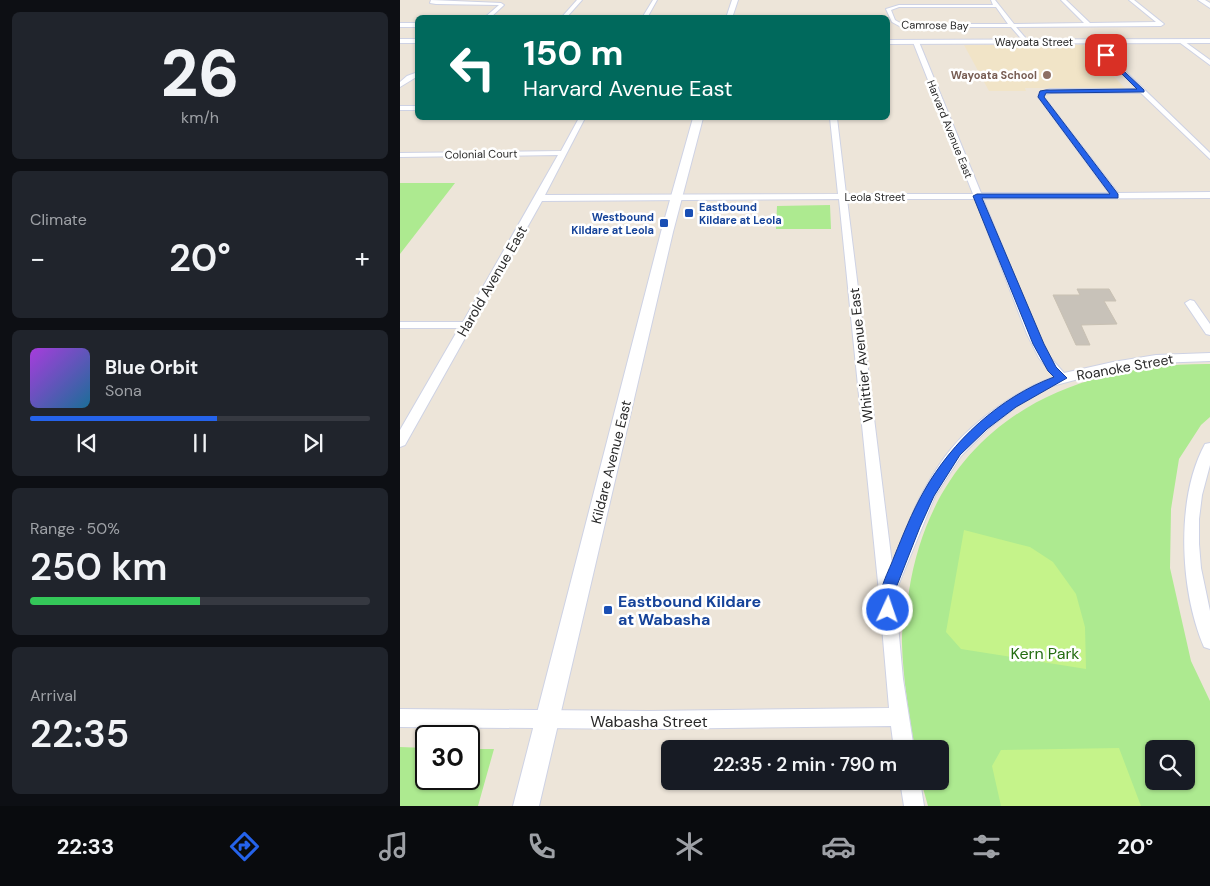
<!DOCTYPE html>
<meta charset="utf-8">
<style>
body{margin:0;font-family:"DM Sans",sans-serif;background:#20242c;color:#f1f3f6;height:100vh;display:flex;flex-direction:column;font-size:19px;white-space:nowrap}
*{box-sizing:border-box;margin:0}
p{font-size:16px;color:#9ea1a6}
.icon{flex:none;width:28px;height:28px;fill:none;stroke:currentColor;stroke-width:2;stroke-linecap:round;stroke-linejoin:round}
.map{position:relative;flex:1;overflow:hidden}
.sheet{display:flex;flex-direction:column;gap:12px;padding:12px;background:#0d0f14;width:400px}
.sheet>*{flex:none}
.banner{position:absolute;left:15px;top:15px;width:475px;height:105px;border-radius:8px;box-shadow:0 1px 4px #0004;background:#00695c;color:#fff;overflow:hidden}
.tools{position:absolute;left:745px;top:740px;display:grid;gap:10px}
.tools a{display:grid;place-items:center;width:50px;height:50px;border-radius:8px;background:#171b24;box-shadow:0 1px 4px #0004;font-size:25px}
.speed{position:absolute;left:15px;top:725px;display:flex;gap:10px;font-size:25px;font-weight:700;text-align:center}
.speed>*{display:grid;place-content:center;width:65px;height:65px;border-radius:50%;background:#171b24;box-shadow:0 1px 4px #0004;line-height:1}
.speed .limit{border:2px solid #111;border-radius:8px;background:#fff;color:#111}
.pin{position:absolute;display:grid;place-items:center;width:42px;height:42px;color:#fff;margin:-21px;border-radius:10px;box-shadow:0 2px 8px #0006}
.me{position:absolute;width:55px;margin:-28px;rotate:3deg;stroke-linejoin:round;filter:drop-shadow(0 0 4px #0008)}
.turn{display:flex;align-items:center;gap:18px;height:105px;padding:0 25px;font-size:22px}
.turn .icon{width:65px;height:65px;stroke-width:2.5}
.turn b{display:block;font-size:35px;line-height:42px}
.big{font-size:38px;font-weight:600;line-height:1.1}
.sheet .card{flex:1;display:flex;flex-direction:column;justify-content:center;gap:8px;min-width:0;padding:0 18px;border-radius:8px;background:#20242c}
.sheet .dial{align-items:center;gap:0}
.dial b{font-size:65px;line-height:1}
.song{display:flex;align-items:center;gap:15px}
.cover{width:60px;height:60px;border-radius:8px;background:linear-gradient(135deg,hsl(280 70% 55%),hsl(200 70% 35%))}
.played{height:5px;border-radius:2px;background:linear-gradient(90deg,#2563eb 55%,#363941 55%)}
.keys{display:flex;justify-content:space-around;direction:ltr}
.heat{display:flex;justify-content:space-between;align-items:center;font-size:28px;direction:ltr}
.charge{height:8px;border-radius:4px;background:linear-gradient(90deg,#34c759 50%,#363941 0)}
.trip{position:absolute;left:261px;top:740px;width:288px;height:50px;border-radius:8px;background:#171b24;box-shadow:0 1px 4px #0004;font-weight:600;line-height:50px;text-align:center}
.dock{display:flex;height:80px;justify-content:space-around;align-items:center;background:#090b0e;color:#9ea1a6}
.dock .icon{width:35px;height:35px}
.dock .on{color:#2563eb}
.dock b{font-size:22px;color:#f1f3f6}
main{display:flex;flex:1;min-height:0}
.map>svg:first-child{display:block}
.education{fill:#f1e4c7}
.green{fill:#adea90;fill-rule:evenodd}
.pitch{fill:#c5f38a}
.building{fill:#c8c2b9;stroke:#c9c1b3}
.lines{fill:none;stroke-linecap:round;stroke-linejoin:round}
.minor-casing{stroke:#ced2e4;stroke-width:2}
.tertiary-casing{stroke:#ced2e4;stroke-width:2}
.minor{fill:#fff;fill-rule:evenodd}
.tertiary{fill:#fff;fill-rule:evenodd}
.route{fill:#2563eb;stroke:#184099}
.education-dot{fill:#8d6e63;stroke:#fff;stroke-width:2}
.transit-dot{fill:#1a4fb4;stroke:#fff;stroke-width:2}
.labels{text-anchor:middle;stroke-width:5;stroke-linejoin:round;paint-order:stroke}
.far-street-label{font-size:11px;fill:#292929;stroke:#fff}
.far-education-label{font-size:11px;font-weight:bold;fill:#785e54;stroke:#fff;text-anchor:end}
.far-transit-label{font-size:11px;font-weight:bold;fill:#164399;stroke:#fff;text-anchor:start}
.street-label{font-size:14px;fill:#292929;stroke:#fff}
.near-transit-label{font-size:16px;font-weight:bold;fill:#164399;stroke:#fff;text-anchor:start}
.near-park-label{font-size:16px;fill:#246d12;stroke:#fff}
.near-street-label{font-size:16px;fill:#292929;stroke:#fff}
</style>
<main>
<section class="sheet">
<div class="card dial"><b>26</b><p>km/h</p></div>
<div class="card"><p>Climate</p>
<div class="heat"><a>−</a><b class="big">20°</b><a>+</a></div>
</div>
<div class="card">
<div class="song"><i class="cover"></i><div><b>Blue Orbit</b><p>Sona</p></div></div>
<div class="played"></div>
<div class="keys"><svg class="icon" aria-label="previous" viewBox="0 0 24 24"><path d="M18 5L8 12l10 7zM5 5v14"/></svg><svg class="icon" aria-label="pause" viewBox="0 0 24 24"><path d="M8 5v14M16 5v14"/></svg><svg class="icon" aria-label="next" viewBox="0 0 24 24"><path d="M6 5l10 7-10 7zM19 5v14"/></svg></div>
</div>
<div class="card"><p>Range · 50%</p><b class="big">250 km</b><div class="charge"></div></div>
<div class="card"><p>Arrival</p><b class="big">22:35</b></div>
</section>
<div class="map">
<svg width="810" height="806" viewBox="0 0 810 806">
<rect width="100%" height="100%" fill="#ede5d9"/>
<path class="education" d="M 564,45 L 683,45 L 725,88 L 625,88 L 626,91 L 589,91 Z"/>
<path class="green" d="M 0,183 L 55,183 L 0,254 Z
M 430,205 L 431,229 L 376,229 L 377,206 Z
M 810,364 L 810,417 L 801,425 L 779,459 L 771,509 L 770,568 L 791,661 L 810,701 L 810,806 L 528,806 L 521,781 L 540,781 L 540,749 L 515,749 C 509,714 503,679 502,644 C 501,627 507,608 509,591 C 534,432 658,363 810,364 ZM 754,749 L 786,749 L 786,781 L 754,781 Z
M 0,747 L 26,748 L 26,779 L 69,779 L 69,749 L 94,749 L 78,806 L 0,806 Z"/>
<path class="pitch" d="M 564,530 L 630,547 L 653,562 L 676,594 L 685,627 L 686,669 L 561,649 L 546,632 Z
M 719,748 L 741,806 L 601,806 L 592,766 L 601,750 Z"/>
<path class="building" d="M 677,289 L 709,289 L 716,301 L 704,301 L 717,324 L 681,325 L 690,345 L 676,345 L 653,295 L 680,295 Z"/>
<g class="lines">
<defs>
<path id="minor" d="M 31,0 L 101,3 L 104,5 L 90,18 L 84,18 L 99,5 L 36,4 L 30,3 Z
M 177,0 L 182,0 L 166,18 L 161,18 Z
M 253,0 L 257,0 L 247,18 L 242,18 Z
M 591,0 L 595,0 L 614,24 L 684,23 L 661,0 L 666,0 L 690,23 L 756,22 L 729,0 L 734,0 L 764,24 L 761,26 L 616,27 L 629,42 L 626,44 L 611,27 L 501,27 L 492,22 L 486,9 L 499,5 L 593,5 ZM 499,7 L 596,7 L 608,24 L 502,24 L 495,20 L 491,10 Z
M 0,23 L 18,23 L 18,27 L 0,27 Z
M 692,39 L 810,153 L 810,159 L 741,93 L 651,93 L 644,95 L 644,97 L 718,193 L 810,192 L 810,198 L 583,199 L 638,334 L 650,357 L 664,373 L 713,362 L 756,355 L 810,353 L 810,361 L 756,363 L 713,370 L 652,386 L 616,407 L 588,429 L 561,456 L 535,496 L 495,593 L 503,679 L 514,749 L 494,749 L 491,726 L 249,729 L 0,727 L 0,709 L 249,711 L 489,708 L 479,592 L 439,199 L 142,201 L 5,445 L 0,447 L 0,430 L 59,328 L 0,328 L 0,322 L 63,322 L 158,155 L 0,157 L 0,153 L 161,151 L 179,118 L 185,118 L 145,195 L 438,194 L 430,118 L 437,118 L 446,194 L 573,194 L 513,42 L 516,40 L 519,42 L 581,193 L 709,193 L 638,97 L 639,93 L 650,89 L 737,89 L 690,42 ZM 447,199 L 575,199 L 627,334 L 639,358 L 654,377 C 619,389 575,420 551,449 C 541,461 532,476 524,490 C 511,513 502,540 492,564 Z
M 781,39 L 810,60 L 810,65 L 779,42 Z
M 18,72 L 18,76 L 0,87 L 0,82 L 7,76 Z
M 0,106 L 18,106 L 18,110 L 0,110 Z
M 790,300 L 794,301 L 810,324 L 810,335 L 806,334 L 785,303 Z
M 810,443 L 810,465 L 802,495 L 799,519 L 799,544 L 801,568 L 810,611 L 810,649 L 804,647 C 780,591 775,499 805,444 Z
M 500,781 L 520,781 L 524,806 L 504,806 Z"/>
<path id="tertiary" d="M 332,0 L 338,0 L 332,18 L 326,18 Z
M 798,0 L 805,0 L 810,3 L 810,8 Z
M 0,39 L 18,39 L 18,43 L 0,43 Z
M 810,39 L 810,43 L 488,44 L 488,40 Z
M 293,118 L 303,118 L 273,232 L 139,806 L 113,806 L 261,232 Z"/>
</defs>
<use href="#minor" class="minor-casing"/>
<use href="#tertiary" class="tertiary-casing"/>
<use href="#minor" class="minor"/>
<use href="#tertiary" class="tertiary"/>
</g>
<path class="route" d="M 706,54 L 744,90 L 744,92 L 646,93 L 644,97 L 718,194 L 718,198 L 582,198 L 644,344 L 656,367 L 667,378 L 616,407 L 587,429 L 560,455 L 534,496 L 520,527 L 494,593 L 496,610 L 494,615 L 488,617 L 483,615 C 474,595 487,576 494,557 C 503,535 512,512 524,491 C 552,441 600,397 654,377 L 648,371 L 633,344 L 573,196 L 577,194 L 710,194 L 638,97 L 640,91 L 646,90 L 737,89 L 704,56 Z"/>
<circle class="education-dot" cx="647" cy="75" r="5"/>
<g class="transit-dot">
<rect x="284" y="208" width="10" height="10" rx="2.5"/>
<rect x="259" y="218" width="10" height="10" rx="2.5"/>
<rect x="203" y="605" width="10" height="10" rx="2.5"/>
</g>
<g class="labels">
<g class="far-street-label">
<text transform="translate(535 25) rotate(1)" y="4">Camrose Bay</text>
<text x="634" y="46">Wayoata Street</text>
<text transform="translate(550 129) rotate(68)" y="4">Harvard Avenue East</text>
<text transform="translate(81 154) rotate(-1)" y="4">Colonial Court</text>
<text x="475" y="201">Leola Street</text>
</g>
<g class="far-education-label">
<text x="637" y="79">Wayoata School</text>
</g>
<g class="far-transit-label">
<text x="299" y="211">Eastbound<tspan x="299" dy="13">Kildare at Leola</tspan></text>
<text x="254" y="221" text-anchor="end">Westbound<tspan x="254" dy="13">Kildare at Leola</tspan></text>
</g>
<g class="street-label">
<text transform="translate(92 281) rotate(-60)" y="5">Harold Avenue East</text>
<text transform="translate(461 355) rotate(-96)" y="5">Whittier Avenue East</text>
<text transform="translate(725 367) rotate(-10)" y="5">Roanoke Street</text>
<text transform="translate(211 462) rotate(-76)" y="5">Kildare Avenue East</text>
</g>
<g class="near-transit-label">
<text x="218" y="607">Eastbound Kildare<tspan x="218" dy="18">at Wabasha</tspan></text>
</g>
<g class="near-park-label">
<text x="645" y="659">Kern Park</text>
</g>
<g class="near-street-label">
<text x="249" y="727">Wabasha Street</text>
</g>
</g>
</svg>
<div class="tools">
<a><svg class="icon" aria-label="search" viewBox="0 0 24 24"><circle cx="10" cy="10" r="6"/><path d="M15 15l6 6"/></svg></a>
</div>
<div class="speed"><div class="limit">30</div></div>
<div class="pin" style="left:706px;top:55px;background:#d93025"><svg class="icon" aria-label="arrive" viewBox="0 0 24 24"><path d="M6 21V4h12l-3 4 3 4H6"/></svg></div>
<svg class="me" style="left:488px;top:610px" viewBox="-20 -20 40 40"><circle r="17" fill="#2563eb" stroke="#fff" stroke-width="3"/><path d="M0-11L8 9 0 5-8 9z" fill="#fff"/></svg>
<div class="trip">22:35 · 2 min · 790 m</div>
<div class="banner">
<div class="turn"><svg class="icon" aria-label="left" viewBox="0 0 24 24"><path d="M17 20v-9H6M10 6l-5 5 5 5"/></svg><div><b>150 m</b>Harvard Avenue East</div></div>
</div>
</div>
</main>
<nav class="dock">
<b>22:33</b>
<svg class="icon on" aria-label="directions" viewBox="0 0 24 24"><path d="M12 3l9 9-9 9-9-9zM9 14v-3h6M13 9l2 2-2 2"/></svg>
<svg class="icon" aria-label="music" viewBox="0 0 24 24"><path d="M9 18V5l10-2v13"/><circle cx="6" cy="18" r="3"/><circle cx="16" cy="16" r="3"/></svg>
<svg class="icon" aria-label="phone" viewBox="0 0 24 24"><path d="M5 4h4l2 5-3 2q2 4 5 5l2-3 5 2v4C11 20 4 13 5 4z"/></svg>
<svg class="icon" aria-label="climate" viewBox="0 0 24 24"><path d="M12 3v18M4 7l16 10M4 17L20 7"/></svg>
<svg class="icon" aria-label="car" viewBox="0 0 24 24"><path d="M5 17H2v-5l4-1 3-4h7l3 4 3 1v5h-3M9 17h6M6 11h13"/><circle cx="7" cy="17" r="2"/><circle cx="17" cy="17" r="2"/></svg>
<svg class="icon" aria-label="filters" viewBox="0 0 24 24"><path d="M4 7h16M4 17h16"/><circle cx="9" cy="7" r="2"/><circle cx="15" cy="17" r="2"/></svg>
<b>20°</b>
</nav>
